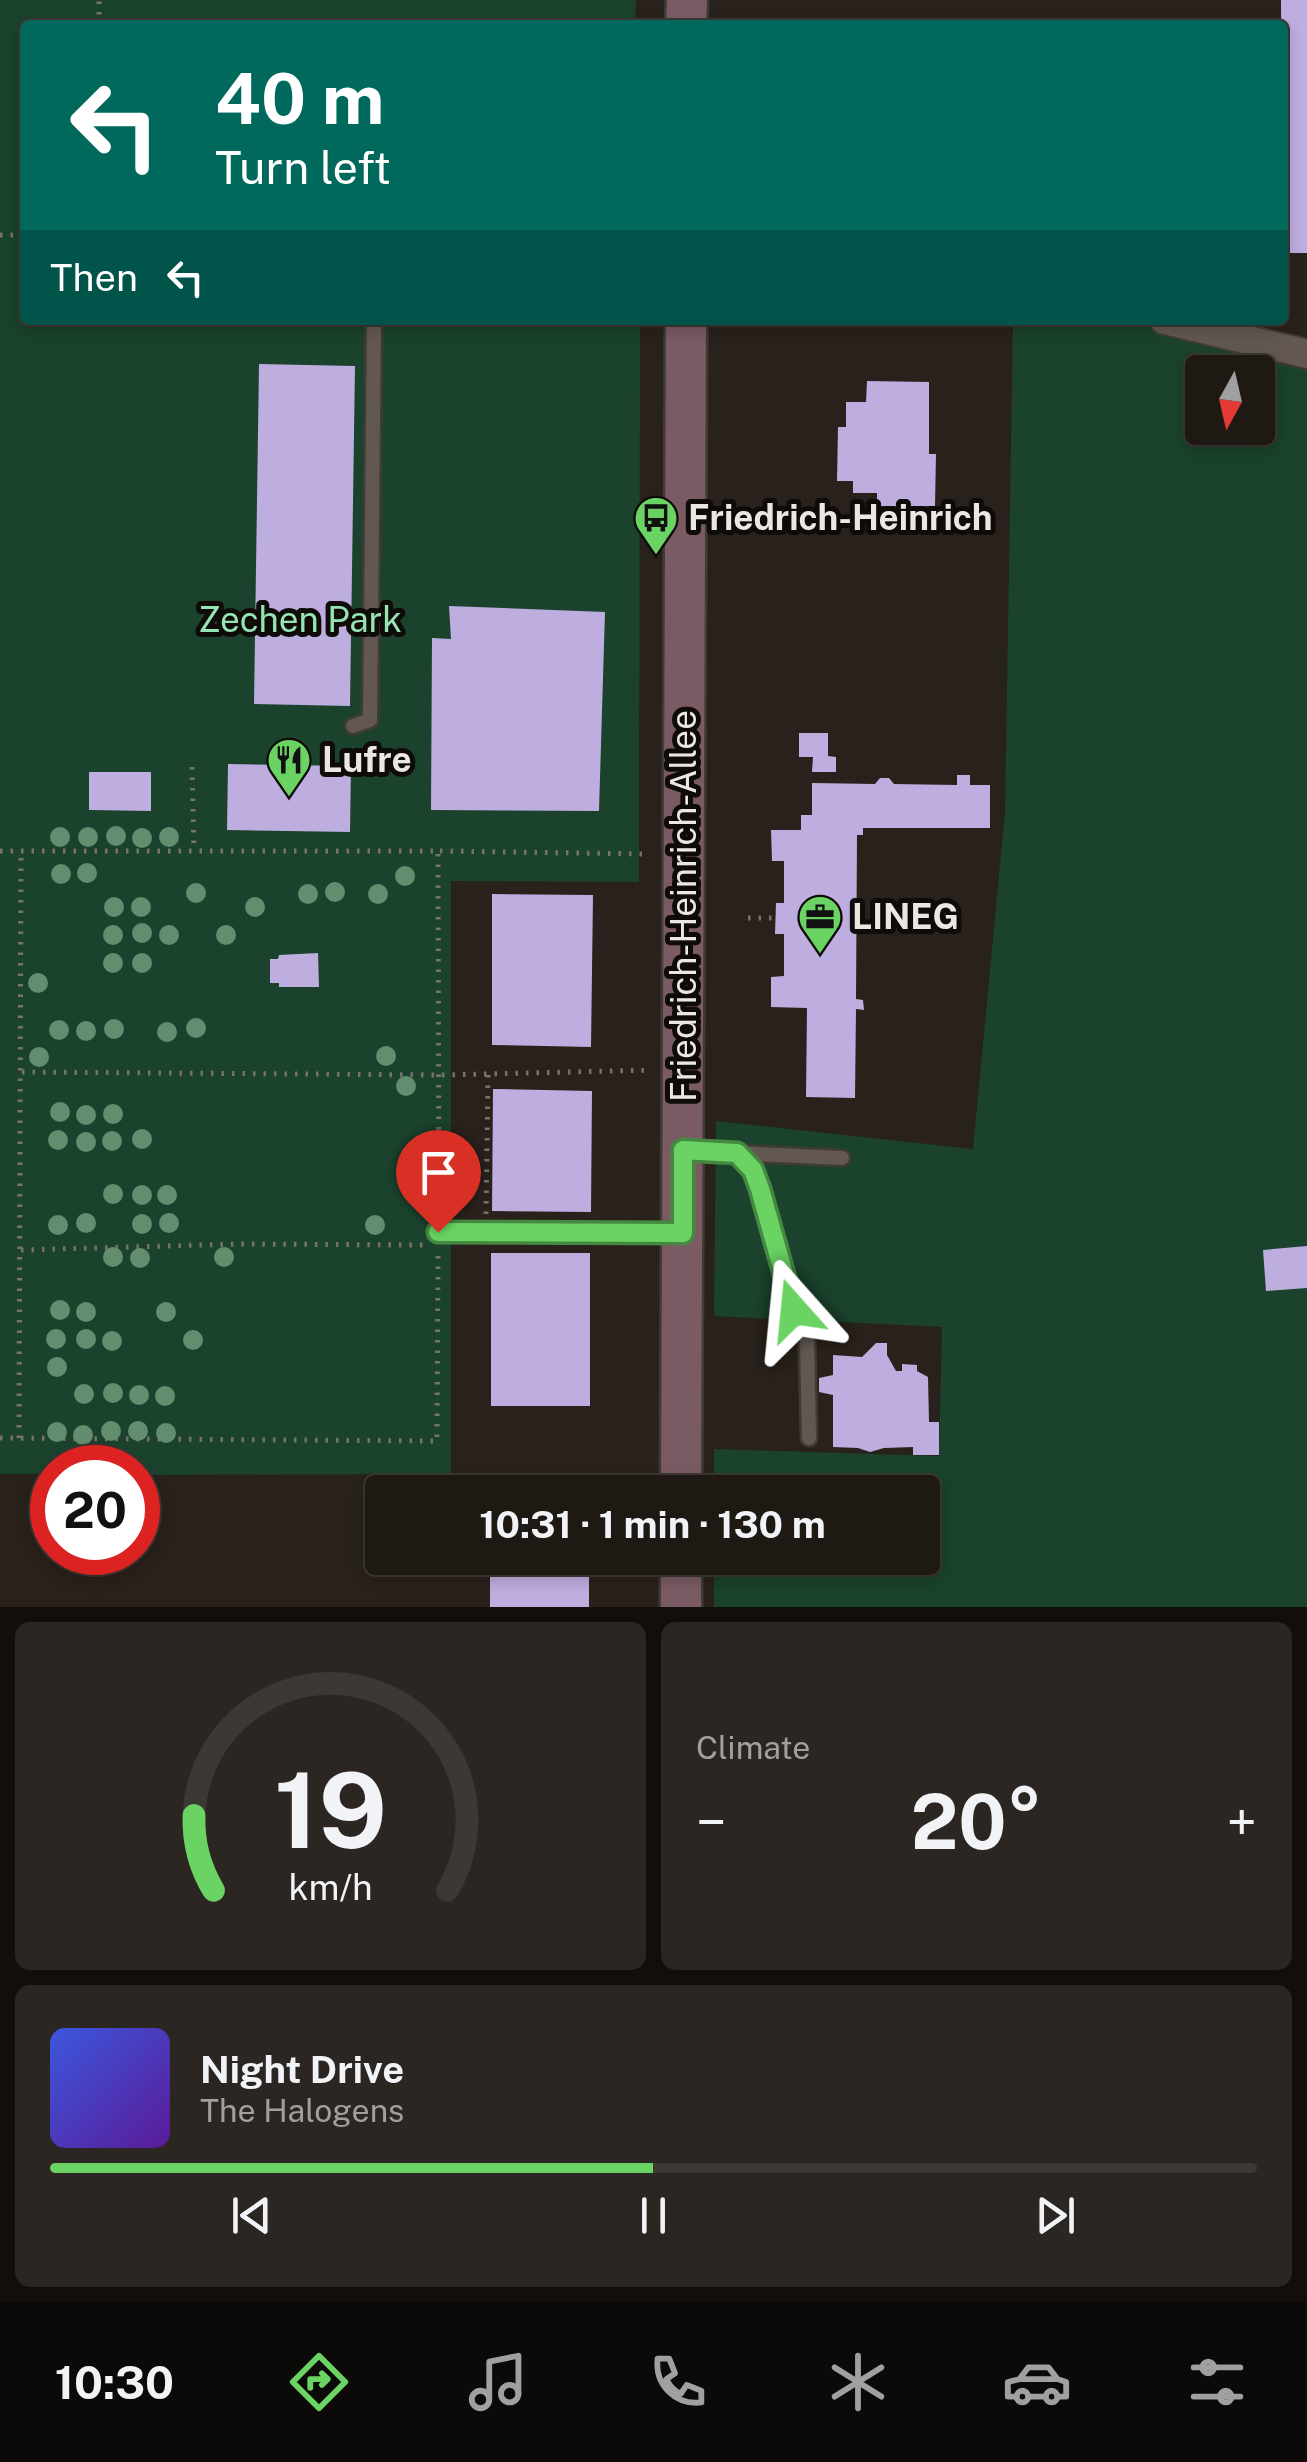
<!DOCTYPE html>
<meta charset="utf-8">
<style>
body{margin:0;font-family:"Public Sans",sans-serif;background:#2c2622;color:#f1f3f6;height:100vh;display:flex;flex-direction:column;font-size:38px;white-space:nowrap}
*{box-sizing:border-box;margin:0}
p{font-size:32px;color:#a1a0a0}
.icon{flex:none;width:55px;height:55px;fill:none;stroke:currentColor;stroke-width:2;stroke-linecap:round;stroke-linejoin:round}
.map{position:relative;height:1607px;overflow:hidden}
.side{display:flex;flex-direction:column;gap:15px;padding:15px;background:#110e0b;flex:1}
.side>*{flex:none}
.banner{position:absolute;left:20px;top:20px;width:1268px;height:305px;border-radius:10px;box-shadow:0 5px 15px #0003,0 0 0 2px #3c3834;background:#00695c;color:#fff;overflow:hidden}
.needle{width:65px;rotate:188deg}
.tools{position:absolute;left:1185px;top:355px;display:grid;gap:20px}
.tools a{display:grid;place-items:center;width:90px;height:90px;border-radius:10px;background:#1f1914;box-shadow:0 5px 15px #0003,0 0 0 2px #3c3834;font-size:50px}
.speed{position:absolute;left:30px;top:1445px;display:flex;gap:20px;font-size:50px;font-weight:700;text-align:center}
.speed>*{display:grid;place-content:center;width:130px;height:130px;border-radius:50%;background:#1f1914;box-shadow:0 5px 15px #0003,0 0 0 2px #3c3834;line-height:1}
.speed .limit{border:15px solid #d22;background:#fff;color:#111}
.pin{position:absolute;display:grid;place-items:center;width:85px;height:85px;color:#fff;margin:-102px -42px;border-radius:50% 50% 50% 0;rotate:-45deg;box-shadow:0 0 10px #0007}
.pin .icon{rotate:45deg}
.me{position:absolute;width:110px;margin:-55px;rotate:342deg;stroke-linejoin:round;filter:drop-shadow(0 0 8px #0008)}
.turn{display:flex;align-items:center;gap:35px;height:210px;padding:0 30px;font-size:45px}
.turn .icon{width:130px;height:130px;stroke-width:2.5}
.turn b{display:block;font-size:70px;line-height:85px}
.then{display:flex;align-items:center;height:95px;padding:0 30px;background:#0003;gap:20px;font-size:38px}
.big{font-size:75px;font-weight:700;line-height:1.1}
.side .tile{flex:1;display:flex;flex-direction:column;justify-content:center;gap:15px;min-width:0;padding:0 35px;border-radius:15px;background:#2c2622}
.side .dial{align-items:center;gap:0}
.dial svg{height:260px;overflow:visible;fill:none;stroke:#3c3834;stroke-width:7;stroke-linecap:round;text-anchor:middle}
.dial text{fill:#f1f3f6;stroke:none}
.song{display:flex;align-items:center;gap:30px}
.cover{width:120px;height:120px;border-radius:15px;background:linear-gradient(135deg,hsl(230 70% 55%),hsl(270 70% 35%))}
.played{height:10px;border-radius:5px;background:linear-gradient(90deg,#6ad363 50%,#3c3834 50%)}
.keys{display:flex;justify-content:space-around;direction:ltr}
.heat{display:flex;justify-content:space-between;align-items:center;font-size:55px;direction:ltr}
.side .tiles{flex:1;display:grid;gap:15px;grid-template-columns:1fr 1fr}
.tile:last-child{grid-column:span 2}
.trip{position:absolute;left:365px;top:1475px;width:575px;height:100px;border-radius:10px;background:#1f1914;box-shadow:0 5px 15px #0003,0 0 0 2px #3c3834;font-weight:700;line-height:100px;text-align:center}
.tabs{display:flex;height:160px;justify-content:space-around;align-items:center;background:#0c0a08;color:#a1a0a0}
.tabs .icon{width:70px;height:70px}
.tabs .selected{color:#6ad363}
.tabs b{font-size:45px;color:#f1f3f6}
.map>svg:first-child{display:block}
.green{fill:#1a422c;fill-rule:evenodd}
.building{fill:#beaddf}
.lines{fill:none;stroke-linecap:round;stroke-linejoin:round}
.lane-casing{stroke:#413b37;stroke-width:19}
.street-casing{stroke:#413b37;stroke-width:32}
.secondary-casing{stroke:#413b37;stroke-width:45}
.path{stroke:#78716c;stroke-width:5;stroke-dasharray:2.5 8;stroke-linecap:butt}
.lane{stroke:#625851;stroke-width:14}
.street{stroke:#625851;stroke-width:28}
.secondary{stroke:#7a5b63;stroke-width:40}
.tree{fill:#648c6f}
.route-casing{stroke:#458940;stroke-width:25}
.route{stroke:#6ad363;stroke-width:18}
.labels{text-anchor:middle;stroke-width:10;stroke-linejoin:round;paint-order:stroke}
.poi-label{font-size:35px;font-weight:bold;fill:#ece7e3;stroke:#0f0b09;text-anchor:start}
.park-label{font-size:35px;fill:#95e4b4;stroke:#0f0b09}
.street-label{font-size:35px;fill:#ece7e3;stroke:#0f0b09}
</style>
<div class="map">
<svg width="1307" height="1607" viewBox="0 0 1307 1607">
<rect width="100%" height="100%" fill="#29211b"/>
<path class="green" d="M 0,0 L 636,0 L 635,25 L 25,25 L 25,320 L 640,320 L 639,882 L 451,881 L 451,1474 L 138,1475 L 138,1468 L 52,1468 L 52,1474 L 0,1474 Z
M 1013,320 L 1164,320 L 1307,354 L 1307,1607 L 714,1607 L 714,1558 L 922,1558 L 922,1492 L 714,1492 L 714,1449 L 939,1456 L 942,1327 L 714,1316 L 716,1121 L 973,1149 L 1005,812 ZM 1202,372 L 1258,372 L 1258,428 L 1202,428 Z"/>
<path class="building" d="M 1281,0 L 1307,0 L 1307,253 L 1282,253 Z
M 259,364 L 355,366 L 350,706 L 254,704 Z
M 867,381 L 929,382 L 929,454 L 936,454 L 935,506 L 877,506 L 877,493 L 853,493 L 853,481 L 837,481 L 838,427 L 846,427 L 846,402 L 866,402 Z
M 449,606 L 605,612 L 599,811 L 431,810 L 432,638 L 451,639 Z
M 799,733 L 828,733 L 828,756 L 836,757 L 836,772 L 812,772 L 813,757 L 799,757 Z
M 228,764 L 351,766 L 350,832 L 227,830 Z
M 89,772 L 151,772 L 151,811 L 89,810 Z
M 957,775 L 970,775 L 970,785 L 990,785 L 990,828 L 863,828 L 863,835 L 857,835 L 856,999 L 863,1000 L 864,1010 L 856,1009 L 855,1098 L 806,1097 L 807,1008 L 771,1007 L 771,977 L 784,976 L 784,934 L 775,934 L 776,903 L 784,903 L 784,861 L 772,861 L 771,830 L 801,830 L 801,815 L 812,815 L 812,783 L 875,784 L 880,778 L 889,778 L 894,784 L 957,785 Z
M 492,894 L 593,895 L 591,1047 L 492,1045 Z
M 318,953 L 319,987 L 279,987 L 279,983 L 270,983 L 270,959 L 278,959 L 279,955 Z
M 493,1089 L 592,1091 L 591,1212 L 492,1211 Z
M 1307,1246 L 1307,1288 L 1266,1291 L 1263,1250 Z
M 491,1253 L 590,1253 L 590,1406 L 491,1406 Z
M 876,1343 L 887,1343 L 887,1355 L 896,1371 L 902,1371 L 902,1364 L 917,1365 L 917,1371 L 928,1377 L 929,1422 L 939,1422 L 939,1455 L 913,1455 L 913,1447 L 884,1448 L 870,1452 L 858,1448 L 833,1447 L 833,1395 L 819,1392 L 819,1378 L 833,1375 L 833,1355 L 862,1357 Z
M 490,1558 L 589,1558 L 589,1607 L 490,1607 Z"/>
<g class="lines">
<defs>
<path id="lane" d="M 353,726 L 370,720 L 374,320
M 684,1150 L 737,1153 L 753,1170 L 786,1293 L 807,1339 L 809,1438
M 738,1153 L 842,1158
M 438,1231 L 678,1233"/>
<path id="street" d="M 1164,320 L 1307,354"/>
<path id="secondary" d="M 686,25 L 687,0
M 681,1492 L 686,320
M 681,1607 L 681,1558"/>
</defs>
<use href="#lane" class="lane-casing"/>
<use href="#street" class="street-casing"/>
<use href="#secondary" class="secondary-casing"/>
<path class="path" d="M 99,25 L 99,0
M 0,235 L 25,235
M 192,767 L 194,851
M 0,851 L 438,851 L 439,1210
M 440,851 L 647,854
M 748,918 L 776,918
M 22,1072 L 441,1075 L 650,1070
M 486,1214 L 488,1075
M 21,1250 L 238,1244 L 423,1245
M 0,1438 L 437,1441 L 438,1251
M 19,1438 L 21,851"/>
<use href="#lane" class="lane"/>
<use href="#street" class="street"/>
<use href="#secondary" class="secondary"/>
</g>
<g class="tree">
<circle cx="116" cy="836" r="10"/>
<circle cx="60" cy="837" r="10"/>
<circle cx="88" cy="837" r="10"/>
<circle cx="169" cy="837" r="10"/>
<circle cx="142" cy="838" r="10"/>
<circle cx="87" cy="873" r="10"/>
<circle cx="61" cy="874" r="10"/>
<circle cx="405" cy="876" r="10"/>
<circle cx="335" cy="892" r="10"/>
<circle cx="196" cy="893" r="10"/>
<circle cx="308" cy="894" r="10"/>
<circle cx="378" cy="894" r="10"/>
<circle cx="114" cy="907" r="10"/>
<circle cx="141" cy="907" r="10"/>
<circle cx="255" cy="907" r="10"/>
<circle cx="142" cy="933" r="10"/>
<circle cx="113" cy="935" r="10"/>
<circle cx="169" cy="935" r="10"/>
<circle cx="226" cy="935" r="10"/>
<circle cx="113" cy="963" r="10"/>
<circle cx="142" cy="963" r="10"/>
<circle cx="38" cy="983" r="10"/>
<circle cx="196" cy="1028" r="10"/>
<circle cx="114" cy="1029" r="10"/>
<circle cx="59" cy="1030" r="10"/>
<circle cx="86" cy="1031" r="10"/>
<circle cx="167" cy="1032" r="10"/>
<circle cx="386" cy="1056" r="10"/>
<circle cx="39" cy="1057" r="10"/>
<circle cx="406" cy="1086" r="10"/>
<circle cx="60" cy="1112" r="10"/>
<circle cx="113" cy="1114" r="10"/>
<circle cx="86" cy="1115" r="10"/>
<circle cx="142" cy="1139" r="10"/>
<circle cx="58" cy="1140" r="10"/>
<circle cx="112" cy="1141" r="10"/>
<circle cx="86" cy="1142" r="10"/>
<circle cx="113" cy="1194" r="10"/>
<circle cx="142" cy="1195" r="10"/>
<circle cx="167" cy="1195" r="10"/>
<circle cx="86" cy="1223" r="10"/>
<circle cx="169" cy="1223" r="10"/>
<circle cx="142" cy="1224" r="10"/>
<circle cx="58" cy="1225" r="10"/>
<circle cx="375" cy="1225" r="10"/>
<circle cx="113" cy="1257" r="10"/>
<circle cx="224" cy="1257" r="10"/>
<circle cx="140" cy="1258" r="10"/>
<circle cx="60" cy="1310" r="10"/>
<circle cx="86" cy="1312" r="10"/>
<circle cx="166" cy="1312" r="10"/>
<circle cx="56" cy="1339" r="10"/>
<circle cx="86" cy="1339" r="10"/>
<circle cx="193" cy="1340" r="10"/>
<circle cx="112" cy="1341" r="10"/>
<circle cx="57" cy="1367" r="10"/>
<circle cx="113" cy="1393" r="10"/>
<circle cx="84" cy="1394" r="10"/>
<circle cx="139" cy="1395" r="10"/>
<circle cx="165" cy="1396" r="10"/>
<circle cx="111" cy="1431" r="10"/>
<circle cx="138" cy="1431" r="10"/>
<circle cx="57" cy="1432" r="10"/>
<circle cx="166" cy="1433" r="10"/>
<circle cx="83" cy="1435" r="10"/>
</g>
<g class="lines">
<defs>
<path id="route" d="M 438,1232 L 683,1233 L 683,1150 L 737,1153 L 753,1170 L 760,1189 L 794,1310"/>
</defs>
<use href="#route" class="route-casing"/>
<use href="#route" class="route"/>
</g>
<defs>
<symbol id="bus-pin" viewBox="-11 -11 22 30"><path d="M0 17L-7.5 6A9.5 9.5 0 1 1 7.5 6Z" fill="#6ad363" stroke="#0f0b09"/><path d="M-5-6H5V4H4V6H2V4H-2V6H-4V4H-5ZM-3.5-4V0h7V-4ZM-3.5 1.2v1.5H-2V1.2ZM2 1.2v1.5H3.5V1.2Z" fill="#111"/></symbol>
<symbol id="restaurant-pin" viewBox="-11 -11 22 30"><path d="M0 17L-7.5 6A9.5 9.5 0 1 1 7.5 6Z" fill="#6ad363" stroke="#0f0b09"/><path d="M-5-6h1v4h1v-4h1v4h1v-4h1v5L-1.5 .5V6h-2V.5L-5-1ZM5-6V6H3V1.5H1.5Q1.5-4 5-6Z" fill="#111"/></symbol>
<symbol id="office-pin" viewBox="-11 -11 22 30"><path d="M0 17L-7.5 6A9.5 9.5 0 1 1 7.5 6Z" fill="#6ad363" stroke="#0f0b09"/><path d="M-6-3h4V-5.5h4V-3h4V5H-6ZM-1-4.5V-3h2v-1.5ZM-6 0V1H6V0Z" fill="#111"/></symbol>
</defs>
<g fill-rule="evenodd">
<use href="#bus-pin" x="631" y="493" width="50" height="68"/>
<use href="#restaurant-pin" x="264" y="735" width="50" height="68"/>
<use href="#office-pin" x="795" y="892" width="50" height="68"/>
</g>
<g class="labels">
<g class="poi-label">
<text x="688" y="530">Friedrich-Heinrich</text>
<text x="322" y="772">Lufre</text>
<text x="852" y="929">LINEG</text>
</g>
<g class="park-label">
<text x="300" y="632">Zechen Park</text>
</g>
<g class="street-label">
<text transform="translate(684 906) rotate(-90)" y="12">Friedrich-Heinrich-Allee</text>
</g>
</g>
</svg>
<div class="tools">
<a><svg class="needle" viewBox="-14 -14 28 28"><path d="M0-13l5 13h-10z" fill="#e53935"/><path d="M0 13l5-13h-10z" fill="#a1a0a0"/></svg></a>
</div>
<div class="speed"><div class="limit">20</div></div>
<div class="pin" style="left:438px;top:1232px;background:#d93025"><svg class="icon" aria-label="arrive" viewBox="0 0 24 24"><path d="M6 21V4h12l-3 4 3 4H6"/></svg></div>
<svg class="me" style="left:794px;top:1310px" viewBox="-20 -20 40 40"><path d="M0-17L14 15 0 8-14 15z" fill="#6ad363" stroke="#fff" stroke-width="4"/></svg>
<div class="trip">10:31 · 1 min · 130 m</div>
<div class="banner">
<div class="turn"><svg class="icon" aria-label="left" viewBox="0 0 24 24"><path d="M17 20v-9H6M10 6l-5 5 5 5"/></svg><div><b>40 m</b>Turn left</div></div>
<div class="then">Then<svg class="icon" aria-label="left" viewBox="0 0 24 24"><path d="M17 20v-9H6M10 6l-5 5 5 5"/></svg></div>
</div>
</div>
<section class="side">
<div class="tiles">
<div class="tile dial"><svg viewBox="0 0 100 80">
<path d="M14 69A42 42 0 1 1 86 69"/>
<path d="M14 69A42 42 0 0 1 8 46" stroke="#6ad363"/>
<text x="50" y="56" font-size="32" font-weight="700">19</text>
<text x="50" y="72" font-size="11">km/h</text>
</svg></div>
<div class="tile"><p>Climate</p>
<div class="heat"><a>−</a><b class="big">20°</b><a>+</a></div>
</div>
<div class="tile">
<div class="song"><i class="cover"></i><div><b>Night Drive</b><p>The Halogens</p></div></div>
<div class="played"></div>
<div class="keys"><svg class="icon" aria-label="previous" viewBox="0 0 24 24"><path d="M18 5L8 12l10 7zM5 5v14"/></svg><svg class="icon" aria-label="pause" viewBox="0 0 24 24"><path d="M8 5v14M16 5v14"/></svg><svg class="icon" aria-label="next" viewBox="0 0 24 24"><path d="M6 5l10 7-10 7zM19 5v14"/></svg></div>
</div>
</div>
</section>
<nav class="tabs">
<b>10:30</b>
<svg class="icon selected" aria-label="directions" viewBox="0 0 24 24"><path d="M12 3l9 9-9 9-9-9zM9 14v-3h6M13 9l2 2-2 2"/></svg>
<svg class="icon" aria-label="music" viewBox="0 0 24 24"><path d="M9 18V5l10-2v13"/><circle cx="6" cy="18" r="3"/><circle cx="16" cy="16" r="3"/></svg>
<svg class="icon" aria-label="phone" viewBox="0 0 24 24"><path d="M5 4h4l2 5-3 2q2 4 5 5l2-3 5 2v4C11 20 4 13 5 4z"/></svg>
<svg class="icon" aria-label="climate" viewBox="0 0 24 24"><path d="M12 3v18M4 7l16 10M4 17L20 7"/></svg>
<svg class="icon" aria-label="car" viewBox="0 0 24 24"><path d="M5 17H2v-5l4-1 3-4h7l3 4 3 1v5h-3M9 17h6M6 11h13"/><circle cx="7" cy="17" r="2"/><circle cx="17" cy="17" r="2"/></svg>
<svg class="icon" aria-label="filters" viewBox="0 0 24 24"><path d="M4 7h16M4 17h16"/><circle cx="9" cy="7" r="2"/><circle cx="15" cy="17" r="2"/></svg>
</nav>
